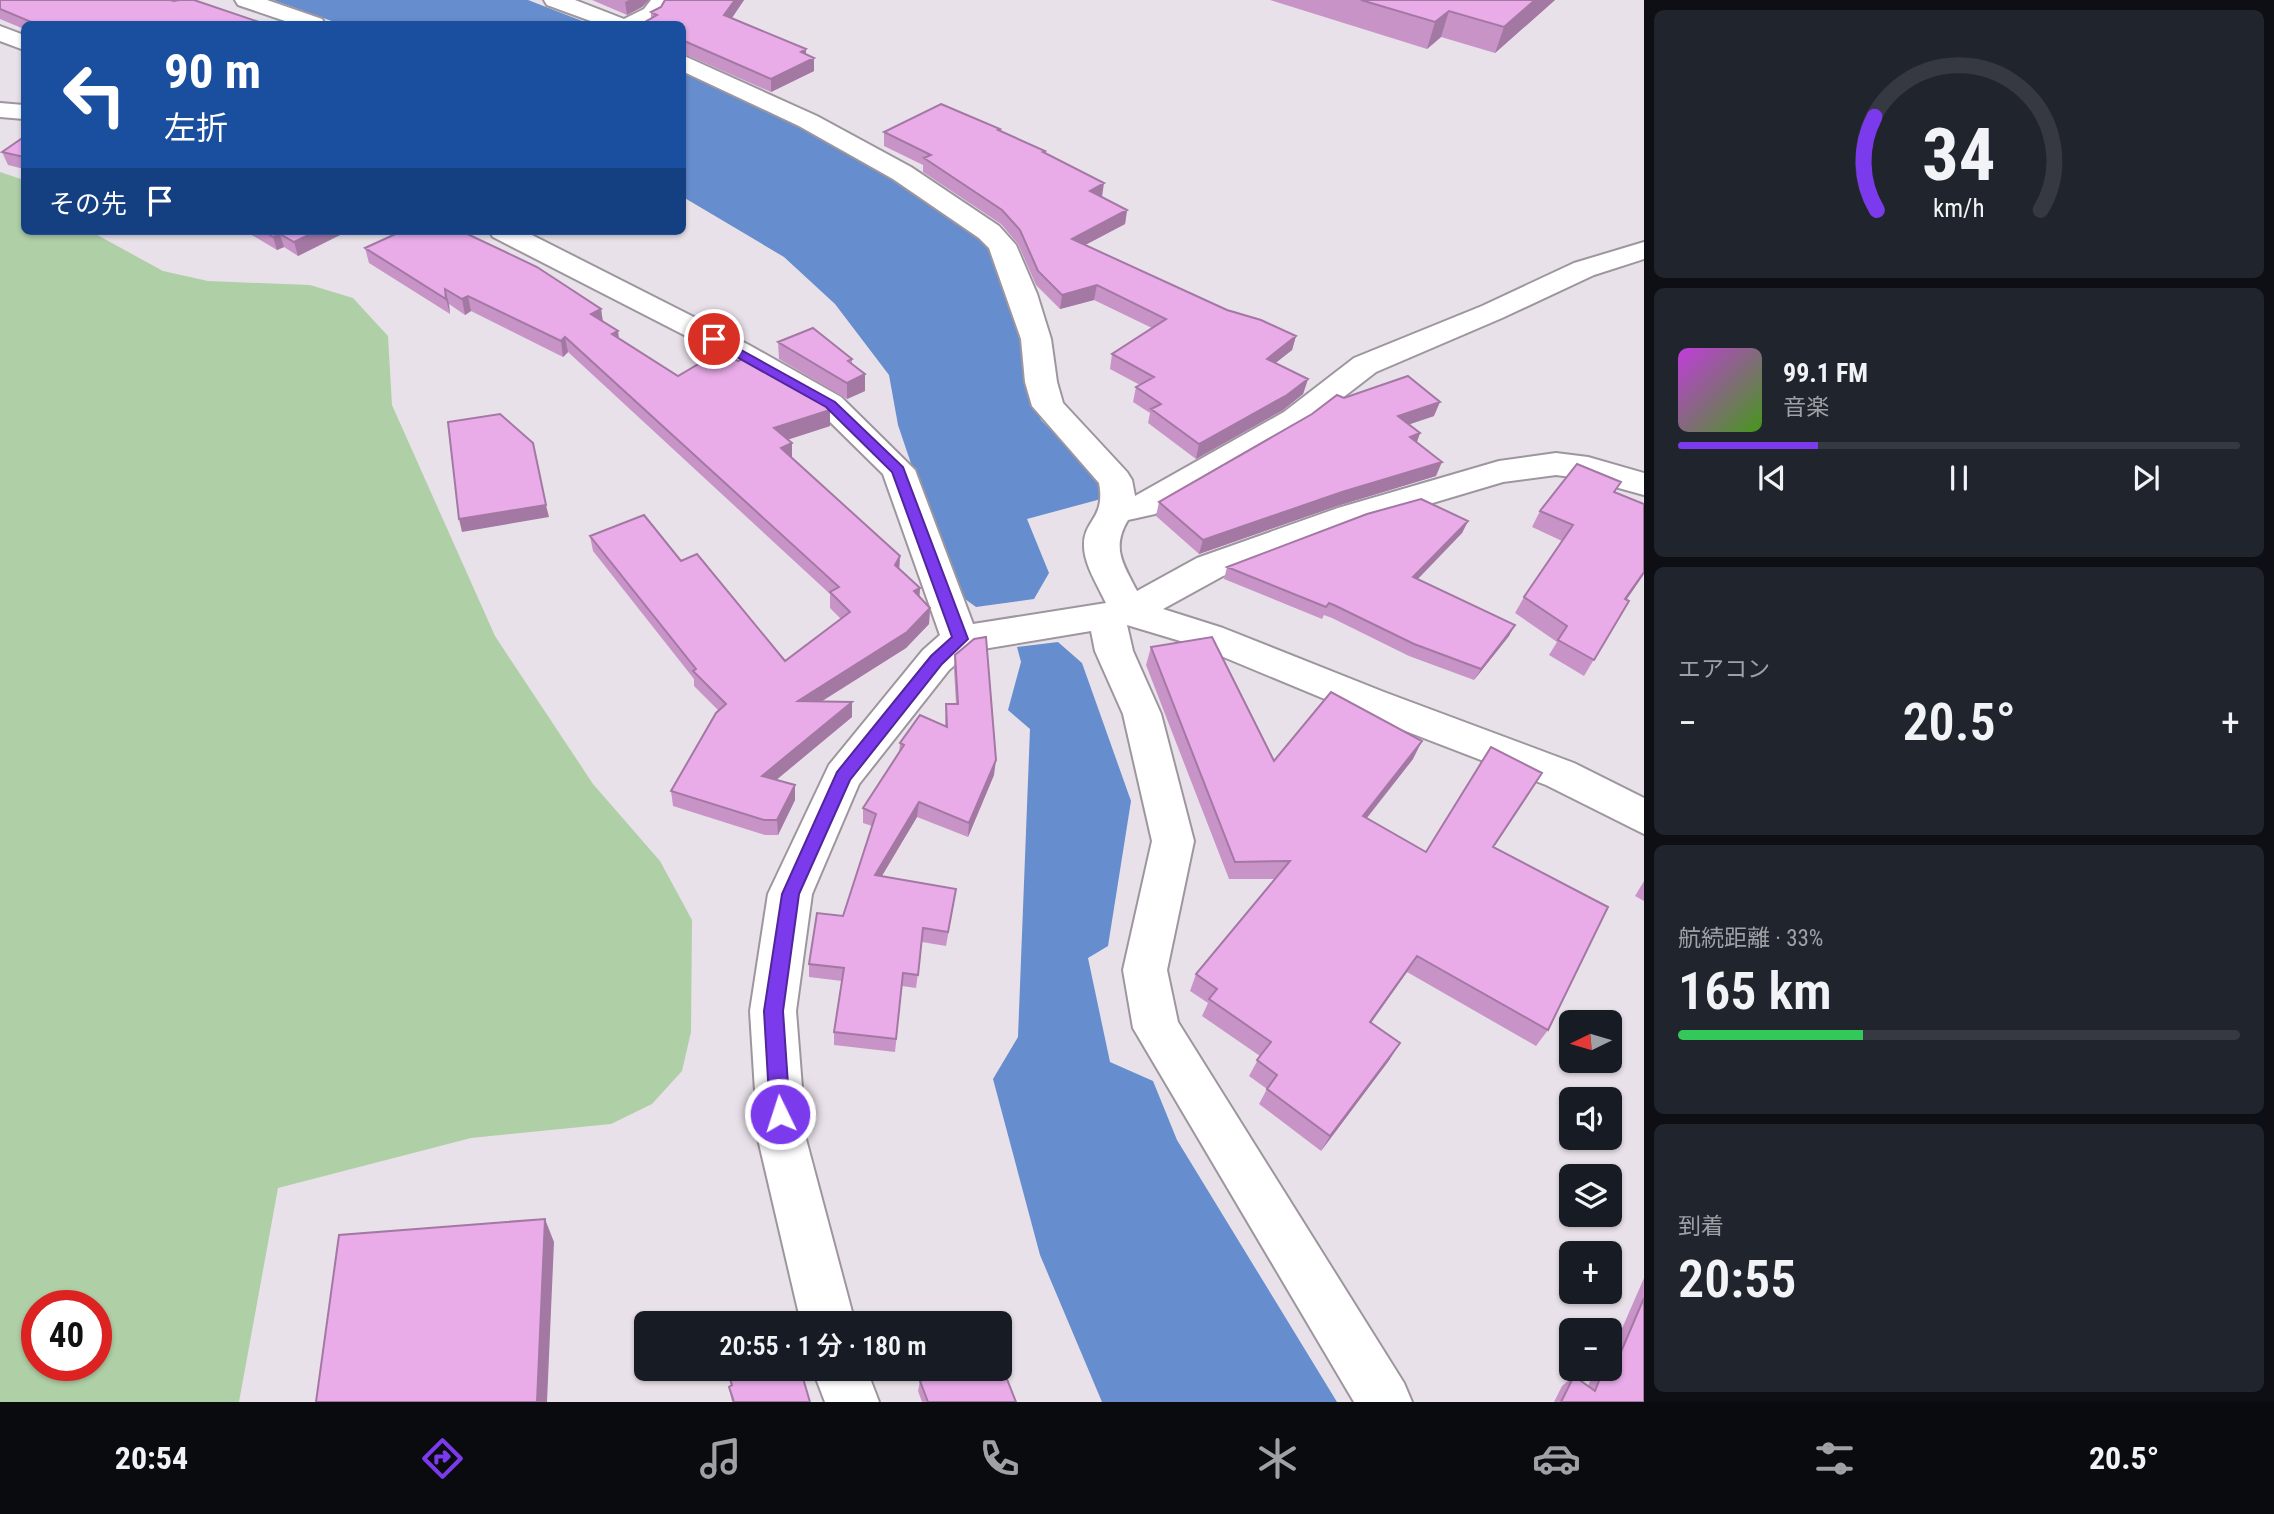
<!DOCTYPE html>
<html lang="ja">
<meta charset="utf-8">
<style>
body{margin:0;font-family:"Roboto Condensed","Noto Sans JP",sans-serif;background:#20242c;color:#f1f3f6;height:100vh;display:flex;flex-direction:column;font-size:26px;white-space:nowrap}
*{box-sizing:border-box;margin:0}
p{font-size:23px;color:#9ea1a6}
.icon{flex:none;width:38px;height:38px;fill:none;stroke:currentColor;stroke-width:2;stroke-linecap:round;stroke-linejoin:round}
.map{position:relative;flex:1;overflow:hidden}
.side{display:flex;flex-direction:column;gap:10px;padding:10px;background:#0d0f14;width:630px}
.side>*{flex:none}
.hud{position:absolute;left:21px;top:21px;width:665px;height:214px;border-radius:10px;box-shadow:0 2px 5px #0004;background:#1a4fa0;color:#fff;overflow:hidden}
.needle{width:46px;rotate:265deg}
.fabs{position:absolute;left:1559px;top:1010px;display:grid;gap:14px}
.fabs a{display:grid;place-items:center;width:63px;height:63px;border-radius:10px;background:#171b24;box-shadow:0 2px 5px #0004;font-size:35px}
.speed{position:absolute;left:21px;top:1290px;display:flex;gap:14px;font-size:35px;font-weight:700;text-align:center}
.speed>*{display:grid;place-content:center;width:91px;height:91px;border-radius:50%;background:#171b24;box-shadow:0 2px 5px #0004;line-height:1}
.speed .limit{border:10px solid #d22;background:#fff;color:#111}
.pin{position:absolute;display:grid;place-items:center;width:60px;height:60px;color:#fff;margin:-30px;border:4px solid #fff;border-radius:50%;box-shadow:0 2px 7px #0007}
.me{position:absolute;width:77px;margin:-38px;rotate:356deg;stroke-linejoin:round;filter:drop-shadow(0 0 5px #0008)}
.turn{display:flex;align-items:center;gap:24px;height:147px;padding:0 28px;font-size:32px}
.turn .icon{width:91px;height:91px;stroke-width:2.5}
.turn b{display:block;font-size:49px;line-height:60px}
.then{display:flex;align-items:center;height:66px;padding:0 28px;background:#0003;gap:14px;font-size:26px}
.big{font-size:52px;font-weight:600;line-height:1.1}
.side .tile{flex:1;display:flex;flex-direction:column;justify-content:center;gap:10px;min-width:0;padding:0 24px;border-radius:10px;background:#20242c}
.side .dial{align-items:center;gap:0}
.dial svg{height:182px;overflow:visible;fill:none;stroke:#363941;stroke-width:7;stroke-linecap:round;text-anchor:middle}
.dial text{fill:#f1f3f6;stroke:none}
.song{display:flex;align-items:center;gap:21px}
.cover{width:84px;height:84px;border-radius:10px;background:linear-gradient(135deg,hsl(290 70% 55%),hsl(100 70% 35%))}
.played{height:7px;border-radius:4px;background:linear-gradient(90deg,#7c3aed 25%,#363941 25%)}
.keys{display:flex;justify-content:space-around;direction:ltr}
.heat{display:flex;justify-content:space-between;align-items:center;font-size:38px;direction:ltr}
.charge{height:10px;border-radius:5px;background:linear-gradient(90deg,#34c759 33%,#363941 0)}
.trip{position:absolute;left:634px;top:1311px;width:378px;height:70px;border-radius:10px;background:#171b24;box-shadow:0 2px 5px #0004;font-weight:600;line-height:70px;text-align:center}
.menu{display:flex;height:112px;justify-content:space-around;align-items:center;background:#090b0e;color:#9ea1a6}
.menu .icon{width:49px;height:49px}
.menu .current{color:#7c3aed}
.menu b{font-size:32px;color:#f1f3f6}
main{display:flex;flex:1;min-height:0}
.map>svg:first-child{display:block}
.green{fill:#afcfa6;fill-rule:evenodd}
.water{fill:#668dcd}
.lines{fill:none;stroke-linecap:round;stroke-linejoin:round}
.minor-casing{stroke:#9e969e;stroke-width:4}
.minor{fill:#fff;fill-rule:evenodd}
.wall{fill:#c894c8}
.shaded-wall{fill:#a378a3}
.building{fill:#e9ace9;stroke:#a378a3;stroke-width:2}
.route{fill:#7c3aed;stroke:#51269a;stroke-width:2}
</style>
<main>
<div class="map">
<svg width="1644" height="1402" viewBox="0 0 1644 1402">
<rect width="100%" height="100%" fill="#e9e1e9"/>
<path class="green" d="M 0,172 L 24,180 L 24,231 L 90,231 L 163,271 L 208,281 L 310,285 L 353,298 L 388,336 L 392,405 L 495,636 L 593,784 L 660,861 L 692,920 L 691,1032 L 682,1071 L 652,1104 L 611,1124 L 471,1138 L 278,1188 L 239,1402 L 0,1402 ZM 37,1306 L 96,1306 L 96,1365 L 37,1365 Z"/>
<path class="water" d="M 273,0 L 528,0 L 590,24 L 340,24 Z
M 683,67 L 819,135 L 905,182 L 994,245 L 1041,420 L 1101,479 L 1101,499 L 1027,519 L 1049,573 L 1034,599 L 976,607 L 954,591 L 898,425 L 889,375 L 835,304 L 784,257 L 683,197 Z
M 1058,642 L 1082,663 L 1131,801 L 1108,946 L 1088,958 L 1110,1062 L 1153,1081 L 1177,1140 L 1337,1402 L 1102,1402 L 1040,1255 L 993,1079 L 1018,1037 L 1030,729 L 1008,710 L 1021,662 L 1017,647 Z"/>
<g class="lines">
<defs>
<path id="minor" d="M 235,0 L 267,0 L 322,19 L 325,24 L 294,24 L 238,5 Z
M 544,0 L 575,0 L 624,19 L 644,9 L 651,0 L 673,0 L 660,19 L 648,24 L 599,24 L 547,5 Z
M 0,26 L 24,35 L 24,50 L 0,41 Z
M 682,55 L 817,116 L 911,167 L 999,226 L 1016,245 L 1037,294 L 1051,339 L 1057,382 L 1063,403 L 1127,472 L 1132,480 L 1135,496 L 1284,412 L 1354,358 L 1482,306 L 1574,263 L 1644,242 L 1644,259 L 1594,275 L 1502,318 L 1376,372 L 1306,426 L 1155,514 L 1128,520 C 1111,548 1123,564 1137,591 L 1197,558 L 1338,508 L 1499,461 L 1556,453 L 1588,457 L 1644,473 L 1644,495 L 1586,479 L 1556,475 L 1503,482 L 1362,524 L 1223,576 L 1163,609 L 1223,628 L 1384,692 L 1574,763 L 1644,798 L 1644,834 L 1546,785 L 1356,712 L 1197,646 L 1127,625 L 1133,651 L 1161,714 L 1194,841 L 1167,970 L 1178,1022 L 1404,1383 L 1412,1402 L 1354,1402 L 1133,1028 L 1123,970 L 1152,841 L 1123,714 L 1095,651 L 1091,631 L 971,651 L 949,670 L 859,784 L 812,894 L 796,1011 L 806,1139 L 855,1323 L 801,1323 L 758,1139 L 750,1011 L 768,894 L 829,765 L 923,650 L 940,635 L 883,474 L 819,411 L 727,357 L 493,237 L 489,231 L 524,231 L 749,345 L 841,397 L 915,470 L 973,624 L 1106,603 C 1098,586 1084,564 1084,546 C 1083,520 1106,519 1099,483 L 1032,406 L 1025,382 L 1021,339 L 989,248 L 979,238 L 893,179 L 799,126 L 682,71 Z
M 0,103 L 24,105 L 24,119 L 0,117 Z
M 812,1368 L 866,1368 L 879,1402 L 825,1402 Z"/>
</defs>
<use href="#minor" class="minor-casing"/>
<use href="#minor" class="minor"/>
</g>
<path class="wall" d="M 0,0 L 174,1 L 265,24 L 24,24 L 24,29 L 0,19 Z
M 592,0 L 649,0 L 642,7 L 627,15 Z
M 665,0 L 744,0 L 732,18 L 806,54 L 814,71 L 771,92 L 682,53 L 682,24 L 643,24 L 643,23 L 651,18 L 651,12 L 661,7 Z
M 1270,0 L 1555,0 L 1495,53 L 1441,37 L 1427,49 Z
M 1000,129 L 1000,131 L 1045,153 L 1102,197 L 1127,210 L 1125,224 L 1085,245 L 1227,310 L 1296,336 L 1292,350 L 1275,363 L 1308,379 L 1303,394 L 1283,410 L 1196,459 L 1148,423 L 1150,413 L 1133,402 L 1136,387 L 1140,385 L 1110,369 L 1112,354 L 1152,328 L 1094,300 L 1060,309 L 1036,285 L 1018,244 L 1001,224 L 923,172 L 923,165 L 884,146 L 884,132 Z
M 24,137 L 24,169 L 8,165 L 2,152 Z
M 245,231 L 348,231 L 298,256 L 284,247 L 277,250 Z
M 365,248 L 601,309 L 603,321 L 619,338 L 678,376 L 738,361 L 830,410 L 830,426 L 787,440 L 792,443 L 792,458 L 900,556 L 899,569 L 920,588 L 919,596 L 930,608 L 929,624 L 906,648 L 821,702 L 852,717 L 776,780 L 795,800 L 778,835 L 765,835 L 673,806 L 671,791 L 719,711 L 694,686 L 694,679 L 593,551 L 590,536 L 681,561 L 785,661 L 841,619 L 830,608 L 830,594 L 568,352 L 563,357 L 471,311 L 465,315 L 449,304 L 450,314 L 369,263 Z
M 778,342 L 852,359 L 852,364 L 865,374 L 865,391 L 847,399 L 779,359 Z
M 1344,398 L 1434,416 L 1409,424 L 1420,433 L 1417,442 L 1436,476 L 1337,506 L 1199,554 L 1156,516 L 1159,502 Z
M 1616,492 L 1644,504 L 1644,574 L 1626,600 L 1629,601 L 1584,676 L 1549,655 L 1557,642 L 1515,613 L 1524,597 L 1562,541 L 1532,527 L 1540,511 Z
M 1468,521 L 1462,533 L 1418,579 L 1509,636 L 1474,680 L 1409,656 L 1332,618 L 1324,615 L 1322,619 L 1224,579 L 1227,567 Z
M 1151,647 L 1274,761 L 1413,759 L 1367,818 L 1426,852 L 1531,791 L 1493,848 L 1548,1030 L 1536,1046 L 1407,972 L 1371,1023 L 1390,1059 L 1321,1151 L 1259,1104 L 1267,1089 L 1249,1076 L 1260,1056 L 1202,1016 L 1208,1003 L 1190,991 L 1196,974 L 1276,879 L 1229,879 L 1146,665 Z
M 955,655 L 994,775 L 968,837 L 917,817 L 882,876 L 954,902 L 946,946 L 922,942 L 916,988 L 902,986 L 895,1052 L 834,1045 L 834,1032 L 842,981 L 809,977 L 809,964 L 843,916 L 872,826 L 863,823 L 863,808 L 899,753 L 900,743 L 945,726 L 946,704 L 956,704 L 954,669 Z
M 1644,881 L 1644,901 L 1635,896 Z
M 1644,1278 L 1644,1402 L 1554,1402 L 1562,1386 L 1574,1376 L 1588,1386 L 1592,1377 L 1603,1368 L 1610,1368 L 1610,1356 Z
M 726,1368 L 800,1368 L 810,1402 L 732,1402 L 729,1387 L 731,1386 Z
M 920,1381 L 1016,1402 L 922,1402 L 918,1391 Z"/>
<path class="shaded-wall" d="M 629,0 L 649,0 L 642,7 L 627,15 L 625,2 Z
M 735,0 L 744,0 L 725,28 L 724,15 Z
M 1535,0 L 1555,0 L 1495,53 L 1504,27 Z
M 1449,11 L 1441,37 L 1427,49 L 1435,22 Z
M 806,49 L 806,61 L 814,58 L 814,71 L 771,92 L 771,79 L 801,52 Z
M 1104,183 L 1102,197 L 1090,191 Z
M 1127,210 L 1125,224 L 1070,253 L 1072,239 Z
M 317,231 L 348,231 L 298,256 L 294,242 Z
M 280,234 L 284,247 L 277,250 L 273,237 Z
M 1097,285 L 1094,300 L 1060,309 L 1062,295 Z
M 445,289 L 449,304 L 450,314 L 446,299 Z
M 468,296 L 471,311 L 465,315 L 462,299 Z
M 601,309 L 603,324 L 591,314 Z
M 618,331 L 620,346 L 612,334 Z
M 1296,336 L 1292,350 L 1263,373 L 1267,359 Z
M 565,337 L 568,352 L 563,357 L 561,341 Z
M 865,374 L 865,391 L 847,399 L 847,383 Z
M 1308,379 L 1303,394 L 1283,410 L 1196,459 L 1199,444 Z
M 1440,402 L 1434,416 L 1393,430 L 1398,416 Z
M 830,410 L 830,426 L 774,444 L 774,428 Z
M 1420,433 L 1415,447 L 1410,437 Z
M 792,443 L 792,459 L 781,448 Z
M 1442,462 L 1436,476 L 1337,506 L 1199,554 L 1203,540 L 1342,492 Z
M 546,505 L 549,517 L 462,532 L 459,519 Z
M 1468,521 L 1462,533 L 1408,589 L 1413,577 Z
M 900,556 L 899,572 L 895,565 Z
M 1644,572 L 1644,574 L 1616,615 L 1625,599 Z
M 920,588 L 919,603 L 914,591 Z
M 930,608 L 929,624 L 906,648 L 798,716 L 798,701 Z
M 1515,625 L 1509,636 L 1474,680 L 1481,669 Z
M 852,702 L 852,717 L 763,791 L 762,776 Z
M 1422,741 L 1413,759 L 1354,834 L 1363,816 Z
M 996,760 L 994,775 L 968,837 L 969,823 Z
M 795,785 L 795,800 L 778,835 L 777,820 Z
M 919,802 L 917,817 L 874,889 L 875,875 Z
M 1417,956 L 1407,972 L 1360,1038 L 1370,1022 Z
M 1400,1043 L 1390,1059 L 1321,1151 L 1330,1136 Z
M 545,1219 L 554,1242 L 547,1402 L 537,1402 Z"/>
<path class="building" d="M 0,0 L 170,0 L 174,1 L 179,0 L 194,0 L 265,24 L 36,24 L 0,9 Z
M 665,0 L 735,0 L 724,15 L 806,49 L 801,52 L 814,58 L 771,79 L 682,40 L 682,24 L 646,24 L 643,23 L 657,15 L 651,12 L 661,7 Z
M 1361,0 L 1535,0 L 1504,27 L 1449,11 L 1435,22 Z
M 941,104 L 1000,129 L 998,130 L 1045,151 L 1043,152 L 1104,183 L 1090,191 L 1127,210 L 1072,239 L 1227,310 L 1261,320 L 1296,336 L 1267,359 L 1308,379 L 1287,395 L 1199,444 L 1151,409 L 1161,404 L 1136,387 L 1154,377 L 1112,354 L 1166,319 L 1097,285 L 1062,295 L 1038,271 L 1020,230 L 1002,210 L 924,158 L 931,155 L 884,132 Z
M 24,137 L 24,157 L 2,152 Z
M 263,231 L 317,231 L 294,242 L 280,234 L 273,237 Z
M 402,231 L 461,231 L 537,267 L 601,309 L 591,314 L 618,331 L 612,334 L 678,376 L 717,353 L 726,353 L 738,361 L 747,357 L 817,398 L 830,410 L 774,428 L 792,443 L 781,448 L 900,556 L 895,565 L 920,588 L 914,591 L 930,608 L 907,632 L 798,701 L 852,702 L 762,776 L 795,785 L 777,820 L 764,820 L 671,791 L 716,713 L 726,704 L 693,671 L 696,669 L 590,536 L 644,515 L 681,561 L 697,554 L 785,661 L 850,612 L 830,592 L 839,587 L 565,337 L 561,341 L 468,296 L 462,299 L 445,289 L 446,299 L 365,248 Z
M 813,328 L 852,359 L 848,361 L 865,374 L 847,383 L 778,342 Z
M 1408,376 L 1440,402 L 1398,416 L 1420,433 L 1410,437 L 1442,462 L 1342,492 L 1203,540 L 1159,502 L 1312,414 L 1337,395 L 1344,398 Z
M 500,414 L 533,443 L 546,505 L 459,519 L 448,422 Z
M 1577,464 L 1621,482 L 1614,492 L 1644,504 L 1644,572 L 1625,599 L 1629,601 L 1594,660 L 1558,640 L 1567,626 L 1524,597 L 1573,525 L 1540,511 Z
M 1421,499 L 1468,521 L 1413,577 L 1515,625 L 1481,669 L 1414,644 L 1336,606 L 1329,603 L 1326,607 L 1227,567 L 1367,514 Z
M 986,637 L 996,760 L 969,823 L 919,802 L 875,875 L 956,889 L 948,932 L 923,928 L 918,975 L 903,973 L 896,1039 L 834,1032 L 844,968 L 809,964 L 817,913 L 843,916 L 876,814 L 863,808 L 904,745 L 900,743 L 920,715 L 947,727 L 946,704 L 958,704 L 955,655 L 974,639 Z
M 1212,637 L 1274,761 L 1331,692 L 1422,741 L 1363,816 L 1426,852 L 1491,747 L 1542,773 L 1493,847 L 1608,907 L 1548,1030 L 1417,956 L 1370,1022 L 1400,1043 L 1330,1136 L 1267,1089 L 1277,1075 L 1257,1060 L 1271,1042 L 1209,999 L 1217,989 L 1196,974 L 1290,861 L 1235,862 L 1151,647 Z
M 545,1219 L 537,1402 L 316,1402 L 339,1235 Z
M 1644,1298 L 1644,1402 L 1561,1402 L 1574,1376 L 1595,1391 L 1604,1368 L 1612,1373 Z
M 999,1359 L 1016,1402 L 928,1402 L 920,1381 L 953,1368 L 999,1368 Z
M 727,1368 L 800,1368 L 810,1402 L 734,1402 L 729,1387 L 732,1385 Z"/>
<path class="route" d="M 714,335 L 835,402 L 903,467 L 968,639 L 942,664 L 850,780 L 799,894 L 783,1011 L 790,1114 L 787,1120 L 780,1123 L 773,1120 L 770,1114 L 764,1011 L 782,894 L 837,772 L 931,656 L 952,637 L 892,472 L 826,407 L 710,342 L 710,336 Z"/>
</svg>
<div class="fabs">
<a><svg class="needle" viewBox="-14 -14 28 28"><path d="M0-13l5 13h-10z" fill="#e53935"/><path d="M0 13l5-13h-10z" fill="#9ea1a6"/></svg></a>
<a><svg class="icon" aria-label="sound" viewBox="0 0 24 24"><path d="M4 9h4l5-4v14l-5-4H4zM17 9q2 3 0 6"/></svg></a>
<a><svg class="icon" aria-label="layers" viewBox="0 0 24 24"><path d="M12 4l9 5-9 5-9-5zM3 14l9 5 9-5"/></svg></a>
<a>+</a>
<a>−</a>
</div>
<div class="speed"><div class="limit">40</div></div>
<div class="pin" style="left:714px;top:339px;background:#d93025"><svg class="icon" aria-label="arrive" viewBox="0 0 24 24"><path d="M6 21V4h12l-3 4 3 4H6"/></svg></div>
<svg class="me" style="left:780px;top:1114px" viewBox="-20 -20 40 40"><circle r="17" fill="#7c3aed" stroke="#fff" stroke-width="3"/><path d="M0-11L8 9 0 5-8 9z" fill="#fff"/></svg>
<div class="trip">20:55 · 1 分 · 180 m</div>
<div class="hud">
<div class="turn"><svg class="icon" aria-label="left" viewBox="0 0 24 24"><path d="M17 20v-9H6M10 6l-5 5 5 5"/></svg><div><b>90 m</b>左折</div></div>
<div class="then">その先<svg class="icon" aria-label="arrive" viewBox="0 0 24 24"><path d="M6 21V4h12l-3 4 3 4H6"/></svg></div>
</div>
</div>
<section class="side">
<div class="tile dial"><svg viewBox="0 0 100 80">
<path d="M14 69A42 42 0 1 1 86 69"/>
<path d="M14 69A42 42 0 0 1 13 28" stroke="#7c3aed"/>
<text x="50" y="56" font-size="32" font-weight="700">34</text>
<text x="50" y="72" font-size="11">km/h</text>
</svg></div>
<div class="tile">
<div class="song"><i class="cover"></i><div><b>99.1 FM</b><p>音楽</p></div></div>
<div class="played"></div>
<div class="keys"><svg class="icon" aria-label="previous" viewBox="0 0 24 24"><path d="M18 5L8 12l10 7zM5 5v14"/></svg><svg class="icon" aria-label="pause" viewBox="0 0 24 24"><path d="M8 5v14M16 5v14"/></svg><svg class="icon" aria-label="next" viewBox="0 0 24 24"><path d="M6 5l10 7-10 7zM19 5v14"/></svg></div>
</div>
<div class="tile"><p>エアコン</p>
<div class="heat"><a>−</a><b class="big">20.5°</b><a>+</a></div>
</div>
<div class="tile"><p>航続距離 · 33%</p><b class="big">165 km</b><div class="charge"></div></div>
<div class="tile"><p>到着</p><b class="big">20:55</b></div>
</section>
</main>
<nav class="menu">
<b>20:54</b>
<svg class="icon current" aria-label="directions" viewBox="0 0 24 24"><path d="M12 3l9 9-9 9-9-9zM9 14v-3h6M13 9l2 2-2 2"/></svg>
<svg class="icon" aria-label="music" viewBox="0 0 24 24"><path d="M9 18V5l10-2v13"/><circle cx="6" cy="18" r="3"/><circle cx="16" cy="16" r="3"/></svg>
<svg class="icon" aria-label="phone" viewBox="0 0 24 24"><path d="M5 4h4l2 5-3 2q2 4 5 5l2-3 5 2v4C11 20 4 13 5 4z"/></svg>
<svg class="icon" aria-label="climate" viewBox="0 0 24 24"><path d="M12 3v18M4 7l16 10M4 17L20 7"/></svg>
<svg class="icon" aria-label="car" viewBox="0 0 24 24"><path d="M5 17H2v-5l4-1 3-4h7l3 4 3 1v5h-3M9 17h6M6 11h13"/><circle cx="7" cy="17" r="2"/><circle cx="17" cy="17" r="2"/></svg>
<svg class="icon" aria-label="filters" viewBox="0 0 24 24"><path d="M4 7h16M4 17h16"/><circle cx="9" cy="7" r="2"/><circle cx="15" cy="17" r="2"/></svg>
<b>20.5°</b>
</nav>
